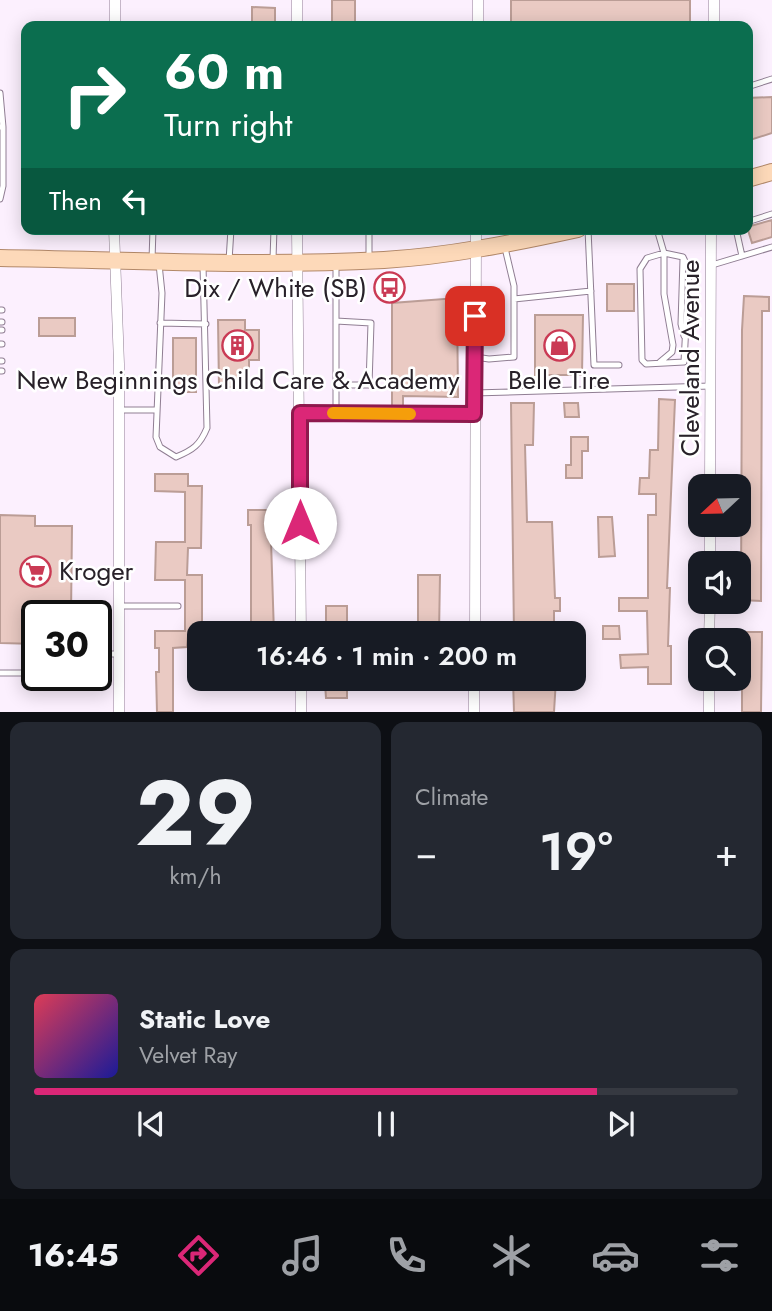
<!DOCTYPE html>
<meta charset="utf-8">
<style>
body{margin:0;font-family:Jost,sans-serif;background:#242831;color:#f1f3f6;height:100vh;display:flex;flex-direction:column;font-size:26px;white-space:nowrap}
*{box-sizing:border-box;margin:0}
p{font-size:23px;color:#9ea1a6}
.icon{flex:none;width:38px;height:38px;fill:none;stroke:currentColor;stroke-width:2;stroke-linecap:round;stroke-linejoin:round}
.map{position:relative;height:712px;overflow:hidden}
.side{display:flex;flex-direction:column;gap:10px;padding:10px;background:#0d0f14;flex:1}
.side>*{flex:none}
.top-card{position:absolute;left:21px;top:21px;width:732px;height:214px;border-radius:14px;box-shadow:0 4px 18px #0003;background:#0b6e4f;color:#fff;overflow:hidden}
.needle{width:46px;rotate:248deg}
.fabs{position:absolute;left:688px;top:474px;display:grid;gap:14px}
.fabs a{display:grid;place-items:center;width:63px;height:63px;border-radius:14px;background:#171b24;box-shadow:0 4px 18px #0003;font-size:35px}
.speed{position:absolute;left:21px;top:600px;display:flex;gap:14px;font-size:35px;font-weight:700;text-align:center}
.speed>*{display:grid;place-content:center;width:91px;height:91px;border-radius:50%;background:#171b24;box-shadow:0 4px 18px #0003;line-height:1}
.speed .limit{border:4px solid #111;border-radius:10px;background:#fff;color:#111}
.pin{position:absolute;display:grid;place-items:center;width:60px;height:60px;color:#fff;margin:-30px;border-radius:14px;box-shadow:0 4px 10px #0006}
.me{position:absolute;width:77px;margin:-38px;rotate:0deg;stroke-linejoin:round;filter:drop-shadow(0 0 5px #0008)}
.turn{display:flex;align-items:center;gap:24px;height:147px;padding:0 28px;font-size:32px}
.turn .icon{width:91px;height:91px;stroke-width:2.5}
.turn b{display:block;font-size:49px;line-height:60px}
.then{display:flex;align-items:center;height:66px;padding:0 28px;background:#0003;gap:14px;font-size:26px}
.big{font-size:52px;font-weight:600;line-height:1.1}
.side .tile{flex:1;display:flex;flex-direction:column;justify-content:center;gap:10px;min-width:0;padding:0 24px;border-radius:14px;background:#242831}
.side .dial{align-items:center;gap:0}
.dial b{font-size:91px;line-height:1}
.song{display:flex;align-items:center;gap:21px}
.cover{width:84px;height:84px;border-radius:10px;background:linear-gradient(135deg,hsl(350 70% 55%),hsl(240 70% 35%))}
.played{height:7px;border-radius:4px;background:linear-gradient(90deg,#db2777 80%,#363941 80%)}
.keys{display:flex;justify-content:space-around;direction:ltr}
.heat{display:flex;justify-content:space-between;align-items:center;font-size:38px;direction:ltr}
.side .tiles{flex:1;display:grid;gap:10px;grid-template-columns:1fr 1fr}
.tile:last-child{grid-column:span 2}
.trip{position:absolute;left:187px;top:621px;width:399px;height:70px;border-radius:14px;background:#171b24;box-shadow:0 4px 18px #0003;font-weight:600;line-height:70px;text-align:center}
.menu{display:flex;height:112px;justify-content:space-around;align-items:center;background:#090b0e;color:#9ea1a6}
.menu .icon{width:49px;height:49px}
.menu .current{color:#db2777}
.menu b{font-size:32px;color:#f1f3f6}
.map>svg:first-child{display:block}
.building{fill:#eacac3;stroke:#bb9d96;stroke-width:2}
.lines{fill:none;stroke-linecap:round;stroke-linejoin:round}
.lane-casing{stroke:#907e93;stroke-width:7}
.street-casing{stroke:#907e93;stroke-width:11}
.primary-casing{stroke:#b28869;stroke-width:18}
.lane{stroke:#fff;stroke-width:5}
.street{stroke:#fff;stroke-width:10}
.primary{stroke:#fdd9b9;stroke-width:16}
.route-casing{stroke:#8e194d;stroke-width:18}
.route{stroke:#db2777;stroke-width:12}
.slow{stroke:#f59e0b;stroke-width:12}
.labels{text-anchor:middle;stroke-width:5;stroke-linejoin:round;paint-order:stroke}
.poi-label{font-size:26px;fill:#282129;stroke:#fff}
.street-label{font-size:26px;fill:#282129;stroke:#fff}
</style>
<div class="map">
<svg width="772" height="713" viewBox="0 0 772 713">
<rect width="100%" height="100%" fill="#fcf0fe"/>
<path class="building" d="M 332,0 L 355,0 L 355,24 L 332,24 Z
M 511,0 L 690,0 L 690,26 L 511,26 Z
M 252,7 L 275,8 L 275,22 L 252,22 Z
M 772,97 L 772,133 L 747,141 L 747,98 Z
M 772,220 L 772,237 L 752,243 L 747,227 Z
M 607,284 L 634,284 L 634,311 L 607,311 Z
M 744,296 L 769,297 L 769,311 L 762,311 L 761,601 L 741,600 L 742,330 Z
M 457,298 L 458,397 L 403,396 L 403,407 L 392,407 L 392,303 Z
M 535,315 L 583,315 L 582,375 L 535,375 Z
M 39,318 L 75,318 L 75,336 L 39,336 Z
M 218,320 L 245,320 L 245,330 L 259,330 L 259,360 L 249,360 L 249,387 L 219,387 Z
M 173,338 L 196,338 L 196,392 L 173,392 Z
M 659,399 L 675,400 L 667,588 L 670,588 L 668,646 L 671,646 L 671,684 L 648,684 L 648,667 L 621,668 L 620,655 L 648,654 L 647,611 L 619,611 L 619,598 L 648,598 L 648,515 L 656,515 L 656,494 L 639,494 L 640,478 L 649,478 L 650,450 L 658,450 Z
M 511,403 L 534,403 L 533,445 L 525,445 L 527,522 L 552,522 L 555,598 L 560,598 L 560,611 L 554,611 L 554,633 L 514,634 Z
M 564,403 L 578,403 L 579,417 L 565,417 Z
M 571,437 L 588,437 L 588,451 L 582,451 L 582,478 L 566,478 L 566,465 L 571,465 Z
M 155,474 L 188,474 L 188,486 L 202,486 L 201,548 L 188,548 L 187,575 L 202,575 L 202,634 L 200,634 L 200,636 L 188,636 L 187,647 L 173,648 L 173,712 L 157,712 L 156,672 L 159,672 L 159,648 L 155,648 L 155,631 L 185,631 L 185,580 L 155,580 L 156,542 L 185,542 L 185,492 L 155,491 Z
M 248,510 L 270,510 L 274,634 L 251,634 L 251,525 L 248,525 Z
M 0,515 L 35,516 L 35,526 L 72,526 L 71,616 L 37,616 L 37,644 L 0,643 Z
M 598,517 L 612,517 L 615,556 L 599,557 Z
M 418,575 L 440,575 L 439,634 L 418,634 Z
M 326,606 L 347,606 L 347,634 L 326,634 Z
M 603,626 L 619,626 L 620,639 L 603,639 Z
M 742,632 L 762,632 L 761,712 L 742,712 Z
M 513,679 L 556,679 L 554,712 L 514,712 Z
M 325,683 L 347,683 L 347,698 L 326,698 Z"/>
<g class="lines">
<defs>
<path id="lane" d="M 747,87 L 772,79
M 0,93 L 3,127
M 0,127 L 3,127 L 3,186 L 0,199
M 747,222 L 772,214
M 588,229 L 594,365 L 619,365
M 657,229 L 664,253 L 664,294 L 673,345 L 672,352 L 660,362
M 736,229 L 742,256
M 664,253 L 683,257 L 689,270 L 684,362 L 646,364 L 642,360 L 640,269 L 647,258 Z
M 369,257 L 369,229
M 273,259 L 274,229
M 683,259 L 681,324 L 684,336
M 152,260 L 153,229
M 229,261 L 231,229
M 159,264 L 162,293 L 156,437 L 160,447 L 176,457 C 193,450 200,445 207,428 L 203,265
M 712,265 L 772,247
M 514,299 L 591,291
M 0,310 L 2,310
M 0,322 L 2,322
M 160,323 L 206,324
M 0,330 L 2,330
M 0,344 L 2,344
M 475,357 L 489,359 L 514,357 L 514,286 L 505,248
M 0,361 L 2,361
M 0,371 L 2,371
M 336,385 L 369,385 L 371,323 L 336,321
M 474,393 L 711,386
M 118,410 L 156,410
M 300,413 L 474,414
M 336,413 L 336,264
M 120,606 L 178,606
M 96,654 L 120,654
M 0,673 L 37,673"/>
<path id="street" d="M 297,0 L 297,26
M 115,26 L 115,0
M 478,26 L 478,0
M 714,26 L 714,0
M 114,229 L 119,364 L 119,713
M 297,229 L 301,634
M 710,486 L 711,229
M 710,564 L 710,525
M 475,634 L 476,229
M 709,640 L 710,602
M 301,679 L 301,713
M 474,713 L 474,679
M 709,713 L 709,679"/>
<path id="primary" d="M 747,179 L 772,172
M 0,258 C 127,260 256,267 384,260 C 449,256 514,243 578,229"/>
</defs>
<use href="#lane" class="lane-casing"/>
<use href="#street" class="street-casing"/>
<use href="#primary" class="primary-casing"/>
<use href="#lane" class="lane"/>
<use href="#street" class="street"/>
<use href="#primary" class="primary"/>
</g>
<g class="lines">
<defs>
<path id="route" d="M 300,523 L 300,413 L 474,414 L 475,316"/>
</defs>
<use href="#route" class="route-casing"/>
<use href="#route" class="route"/>
<path class="slow" d="M 333,413 L 410,414"/>
</g>
<defs>
<symbol id="bus-ring" viewBox="-11 -11 22 22"><circle r="9.5" fill="#fff" stroke="#ca3a54" stroke-width="1.5"/><path d="M-5-6H5V4H4V6H2V4H-2V6H-4V4H-5ZM-3.5-4V0h7V-4ZM-3.5 1.2v1.5H-2V1.2ZM2 1.2v1.5H3.5V1.2Z" fill="#ca3a54"/></symbol>
<symbol id="building-ring" viewBox="-11 -11 22 22"><circle r="9.5" fill="#fff" stroke="#ca3a54" stroke-width="1.5"/><path d="M-4-6H4V6H1V3H-1V6H-4ZM-2.5-4.3h1.7v1.8h-1.7ZM.8-4.3h1.7v1.8H.8ZM-2.5-1h1.7V.8h-1.7ZM.8-1h1.7V.8H.8Z" fill="#ca3a54"/></symbol>
<symbol id="shop-ring" viewBox="-11 -11 22 22"><circle r="9.5" fill="#fff" stroke="#ca3a54" stroke-width="1.5"/><path d="M-5-2.5h2.3a2.7 3.5 0 0 1 5.4 0H5L5.5 6h-11ZM-1.5-2.5h3a1.5 2.3 0 0 0-3 0Z" fill="#ca3a54"/></symbol>
<symbol id="supermarket-ring" viewBox="-11 -11 22 22"><circle r="9.5" fill="#fff" stroke="#ca3a54" stroke-width="1.5"/><path d="M-6-5.5h2.5l.6 2H6L4.5 2H-2.5L-4.4-4H-6ZM-1.5 3.2a1.3 1.3 0 1 0 .1 0ZM3 3.2a1.3 1.3 0 1 0 .1 0Z" fill="#ca3a54"/></symbol>
</defs>
<g fill-rule="evenodd">
<use href="#bus-ring" x="372" y="270" width="35" height="35"/>
<use href="#building-ring" x="220" y="328" width="35" height="35"/>
<use href="#shop-ring" x="542" y="328" width="35" height="35"/>
<use href="#supermarket-ring" x="18" y="554" width="35" height="35"/>
</g>
<g class="labels">
<g class="poi-label">
<text x="367" y="297" text-anchor="end">Dix / White (SB)</text>
<text x="238" y="389">New Beginnings Child Care &amp; Academy</text>
<text x="559" y="389">Belle Tire</text>
<text x="59" y="580" text-anchor="start">Kroger</text>
</g>
<g class="street-label">
<text transform="translate(690 358) rotate(-90)" y="9">Cleveland Avenue</text>
</g>
</g>
</svg>
<div class="fabs">
<a><svg class="needle" viewBox="-14 -14 28 28"><path d="M0-13l5 13h-10z" fill="#e53935"/><path d="M0 13l5-13h-10z" fill="#9ea1a6"/></svg></a>
<a><svg class="icon" aria-label="sound" viewBox="0 0 24 24"><path d="M4 9h4l5-4v14l-5-4H4zM17 9q2 3 0 6"/></svg></a>
<a><svg class="icon" aria-label="search" viewBox="0 0 24 24"><circle cx="10" cy="10" r="6"/><path d="M15 15l6 6"/></svg></a>
</div>
<div class="speed"><div class="limit">30</div></div>
<div class="pin" style="left:475px;top:316px;background:#d93025"><svg class="icon" aria-label="arrive" viewBox="0 0 24 24"><path d="M6 21V4h12l-3 4 3 4H6"/></svg></div>
<svg class="me" style="left:300px;top:523px" viewBox="-20 -20 40 40"><circle r="19" fill="#fff"/><path d="M0-13L10 11 0 6-10 11z" fill="#db2777"/></svg>
<div class="trip">16:46 · 1 min · 200 m</div>
<div class="top-card">
<div class="turn"><svg class="icon" aria-label="right" viewBox="0 0 24 24"><path d="M7 20v-9h11M14 6l5 5-5 5"/></svg><div><b>60 m</b>Turn right</div></div>
<div class="then">Then<svg class="icon" aria-label="left" viewBox="0 0 24 24"><path d="M17 20v-9H6M10 6l-5 5 5 5"/></svg></div>
</div>
</div>
<section class="side">
<div class="tiles">
<div class="tile dial"><b>29</b><p>km/h</p></div>
<div class="tile"><p>Climate</p>
<div class="heat"><a>−</a><b class="big">19°</b><a>+</a></div>
</div>
<div class="tile">
<div class="song"><i class="cover"></i><div><b>Static Love</b><p>Velvet Ray</p></div></div>
<div class="played"></div>
<div class="keys"><svg class="icon" aria-label="previous" viewBox="0 0 24 24"><path d="M18 5L8 12l10 7zM5 5v14"/></svg><svg class="icon" aria-label="pause" viewBox="0 0 24 24"><path d="M8 5v14M16 5v14"/></svg><svg class="icon" aria-label="next" viewBox="0 0 24 24"><path d="M6 5l10 7-10 7zM19 5v14"/></svg></div>
</div>
</div>
</section>
<nav class="menu">
<b>16:45</b>
<svg class="icon current" aria-label="directions" viewBox="0 0 24 24"><path d="M12 3l9 9-9 9-9-9zM9 14v-3h6M13 9l2 2-2 2"/></svg>
<svg class="icon" aria-label="music" viewBox="0 0 24 24"><path d="M9 18V5l10-2v13"/><circle cx="6" cy="18" r="3"/><circle cx="16" cy="16" r="3"/></svg>
<svg class="icon" aria-label="phone" viewBox="0 0 24 24"><path d="M5 4h4l2 5-3 2q2 4 5 5l2-3 5 2v4C11 20 4 13 5 4z"/></svg>
<svg class="icon" aria-label="climate" viewBox="0 0 24 24"><path d="M12 3v18M4 7l16 10M4 17L20 7"/></svg>
<svg class="icon" aria-label="car" viewBox="0 0 24 24"><path d="M5 17H2v-5l4-1 3-4h7l3 4 3 1v5h-3M9 17h6M6 11h13"/><circle cx="7" cy="17" r="2"/><circle cx="17" cy="17" r="2"/></svg>
<svg class="icon" aria-label="filters" viewBox="0 0 24 24"><path d="M4 7h16M4 17h16"/><circle cx="9" cy="7" r="2"/><circle cx="15" cy="17" r="2"/></svg>
</nav>
